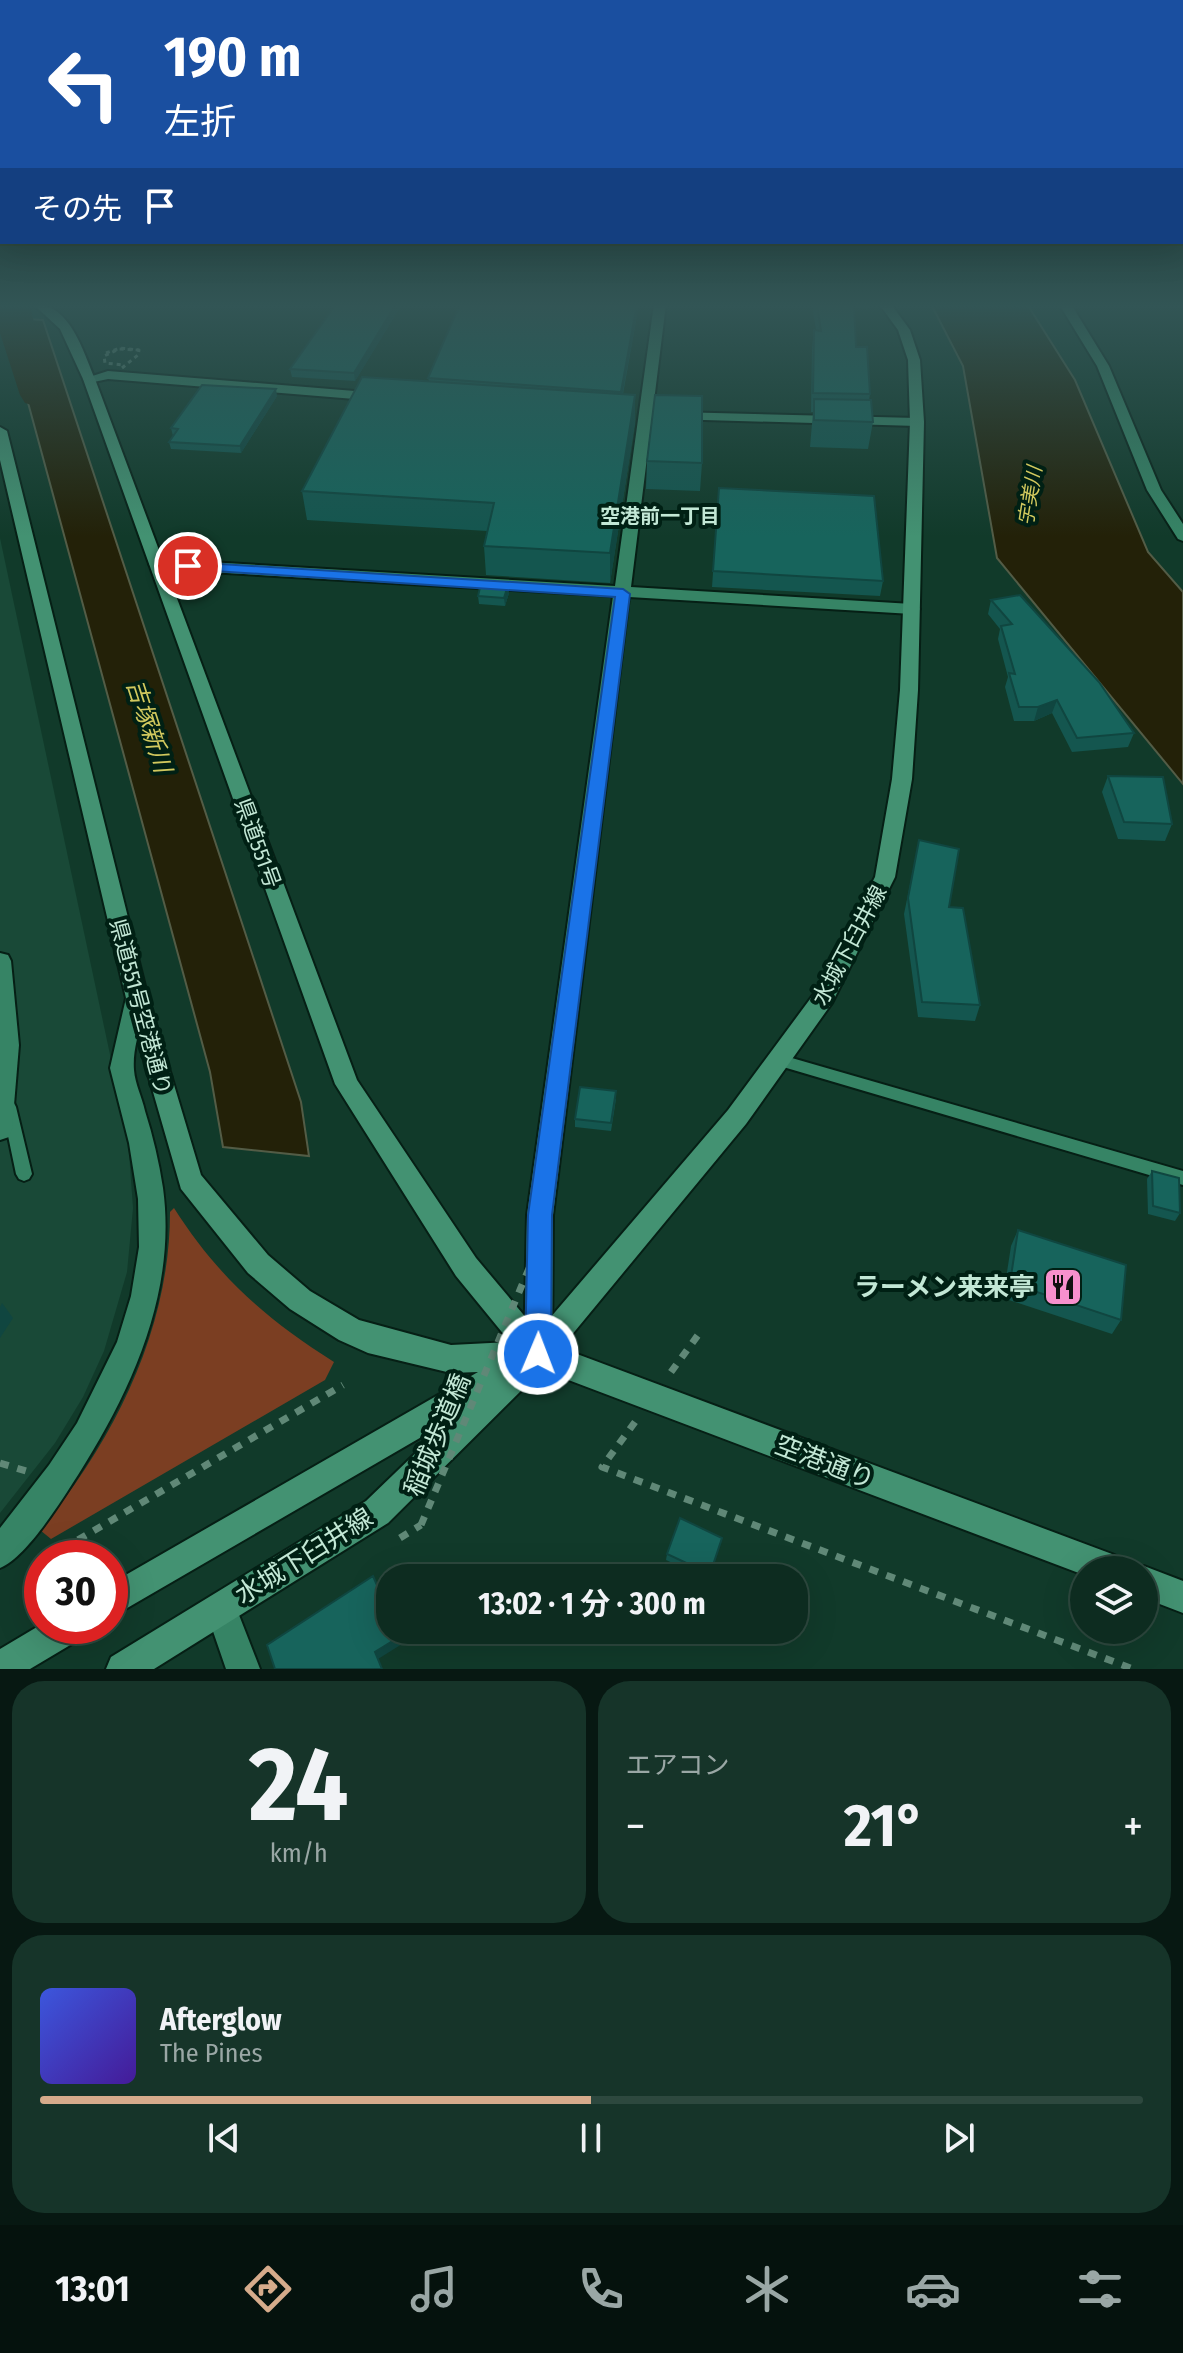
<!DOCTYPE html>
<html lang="ja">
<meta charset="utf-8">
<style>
body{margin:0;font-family:"Fira Sans Condensed","Noto Sans JP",sans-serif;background:#163429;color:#f1f3f6;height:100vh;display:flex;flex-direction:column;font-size:30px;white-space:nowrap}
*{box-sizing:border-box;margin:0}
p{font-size:26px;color:#9aa7a5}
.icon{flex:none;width:44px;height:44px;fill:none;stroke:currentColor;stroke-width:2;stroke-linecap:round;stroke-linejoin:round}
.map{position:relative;height:1669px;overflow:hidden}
.sheet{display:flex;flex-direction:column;gap:12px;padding:12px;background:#071812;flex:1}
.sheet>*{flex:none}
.top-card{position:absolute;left:0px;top:0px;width:1184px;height:244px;box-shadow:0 8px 32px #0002,0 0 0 2px #2d483e;background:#1a4fa0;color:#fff;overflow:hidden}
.controls{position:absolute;left:1070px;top:1556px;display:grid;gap:16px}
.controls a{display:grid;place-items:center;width:88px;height:88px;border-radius:50%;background:#0d2c20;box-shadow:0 8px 32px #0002,0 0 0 2px #2d483e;font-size:40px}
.speed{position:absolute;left:24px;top:1540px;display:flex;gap:16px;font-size:40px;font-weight:700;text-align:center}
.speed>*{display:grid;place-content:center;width:104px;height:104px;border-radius:50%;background:#0d2c20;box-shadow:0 8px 32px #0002,0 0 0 2px #2d483e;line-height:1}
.speed .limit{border:12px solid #d22;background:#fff;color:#111}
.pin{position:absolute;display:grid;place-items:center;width:68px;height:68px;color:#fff;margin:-34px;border:4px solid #fff;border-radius:50%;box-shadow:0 2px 8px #0007}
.me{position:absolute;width:88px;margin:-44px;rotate:1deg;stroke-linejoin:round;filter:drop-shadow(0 0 6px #0008)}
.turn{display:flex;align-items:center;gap:28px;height:168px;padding:0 32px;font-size:36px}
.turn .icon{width:104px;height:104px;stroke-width:2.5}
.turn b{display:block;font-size:56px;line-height:68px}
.then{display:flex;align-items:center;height:76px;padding:0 32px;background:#0003;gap:16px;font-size:30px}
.big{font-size:60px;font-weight:700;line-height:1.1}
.sheet .widget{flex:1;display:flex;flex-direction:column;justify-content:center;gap:12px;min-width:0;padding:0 28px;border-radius:32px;background:#163429}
.sheet .dial{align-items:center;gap:0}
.dial b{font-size:104px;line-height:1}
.song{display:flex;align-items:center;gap:24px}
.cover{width:96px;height:96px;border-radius:12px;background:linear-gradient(135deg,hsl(230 70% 55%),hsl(260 70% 35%))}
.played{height:8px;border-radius:4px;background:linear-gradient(90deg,#d6ab8b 50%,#2d483e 50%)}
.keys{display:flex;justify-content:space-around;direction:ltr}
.heat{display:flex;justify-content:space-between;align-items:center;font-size:44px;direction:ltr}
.sheet .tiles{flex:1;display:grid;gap:12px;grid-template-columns:1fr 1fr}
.widget:last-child{grid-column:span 2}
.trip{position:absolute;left:376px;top:1564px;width:432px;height:80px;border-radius:32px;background:#0d2c20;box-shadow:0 8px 32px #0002,0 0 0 2px #2d483e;font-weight:700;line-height:80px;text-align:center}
.menu{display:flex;height:128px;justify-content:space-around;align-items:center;background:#05120d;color:#9aa7a5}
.menu .icon{width:56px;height:56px}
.menu .active{color:#d6ab8b}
.menu b{font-size:36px;color:#f1f3f6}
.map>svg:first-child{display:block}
.built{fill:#194937}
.green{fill:#7b3e22}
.water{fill:#232108;stroke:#535c46;stroke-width:2}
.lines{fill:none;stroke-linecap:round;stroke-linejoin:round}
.river{fill:#232108;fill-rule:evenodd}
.service-casing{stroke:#061f15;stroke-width:4}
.minor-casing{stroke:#061f15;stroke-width:4}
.tertiary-casing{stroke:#061f15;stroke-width:4}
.secondary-casing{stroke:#061f15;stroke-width:4}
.path-far1{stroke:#608877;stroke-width:3;stroke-dasharray:4 4;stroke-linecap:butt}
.path{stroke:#608877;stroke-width:7;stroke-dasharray:9 9;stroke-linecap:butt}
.service{fill:#368465;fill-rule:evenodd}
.minor{fill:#368465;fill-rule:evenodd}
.tertiary{fill:#368465;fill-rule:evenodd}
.secondary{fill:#439272;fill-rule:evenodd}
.path-bridge-far1{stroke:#608877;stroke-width:3;stroke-dasharray:4 4;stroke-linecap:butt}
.path-bridge{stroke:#608877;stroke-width:7;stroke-dasharray:9 9;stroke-linecap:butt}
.wall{fill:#14564f}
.shaded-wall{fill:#104640}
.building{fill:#17645c;stroke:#104640;stroke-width:2}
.route{fill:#1a73e8;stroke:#114b97;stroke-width:2}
.labels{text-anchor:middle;stroke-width:8;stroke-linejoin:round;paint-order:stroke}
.far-water-label{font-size:20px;font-style:italic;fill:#d2c95e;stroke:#002014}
.far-neighbourhood-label{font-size:20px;font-weight:bold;fill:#c2e7d5;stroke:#002014}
.street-label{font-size:22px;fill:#c2e7d5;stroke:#002014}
.water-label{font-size:24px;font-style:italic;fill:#d2c95e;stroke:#002014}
.near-poi-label{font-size:26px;font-weight:bold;fill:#c2e7d5;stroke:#002014;text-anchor:end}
.near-street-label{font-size:26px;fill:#c2e7d5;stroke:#002014}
</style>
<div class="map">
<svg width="1183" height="1669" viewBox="0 0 1183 1669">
<rect width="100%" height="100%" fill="#113a2a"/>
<path class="built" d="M 0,538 L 128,1139 L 133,1208 L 127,1272 L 104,1351 L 83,1397 L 55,1443 L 0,1513 Z"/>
<path class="green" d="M 174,1208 C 218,1277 266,1319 334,1362 L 325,1380 L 51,1539 L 40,1530 C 114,1440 170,1330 170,1212 Z"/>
<path class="water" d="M 931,304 L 1027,304 L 1075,380 L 1148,552 L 1183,592 L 1183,784 L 997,558 L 963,366 Z
M 5,318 L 43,320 L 301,1102 L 309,1156 L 223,1147 L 210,1072 Z"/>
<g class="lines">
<path class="river" d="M 0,304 L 30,304 L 36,333 L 58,395 L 53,403 L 39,407 L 25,403 L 20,395 L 0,333 Z"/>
<defs>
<path id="service" d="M 778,1054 L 1183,1171 L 1183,1185 L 773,1064 L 771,1060 L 773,1056 Z
M 9,1101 L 14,1103 L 16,1107 L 32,1174 L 29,1179 L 24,1181 L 19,1179 L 16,1174 L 2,1107 L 4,1103 Z"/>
<path id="minor" d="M 654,304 L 666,304 L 631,587 L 912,604 L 920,609 L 912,614 L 629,597 L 553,1215 L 552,1354 L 548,1364 L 538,1368 L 528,1364 L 524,1354 L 527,1215 L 613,596 L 157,569 L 149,564 L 157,559 L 615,586 Z
M 1059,304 L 1071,304 L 1109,366 L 1161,490 L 1183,524 L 1183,541 L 1178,539 L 1147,490 L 1097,366 Z
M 108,371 L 379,393 L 385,397 L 379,401 L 108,379 L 89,383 L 83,379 Z
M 675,412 L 917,418 L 924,422 L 917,426 L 670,419 L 668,416 Z
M 137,989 L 145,992 L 148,998 C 143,1021 132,1046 134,1070 C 135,1084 142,1097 145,1111 C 153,1136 159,1162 163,1188 C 177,1291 132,1390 78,1475 C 61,1501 27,1557 0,1568 L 0,1528 L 49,1465 L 77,1423 L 117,1342 L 131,1296 L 139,1247 L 138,1199 L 129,1143 L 110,1068 L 126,998 L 129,992 Z
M 221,1592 L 232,1597 L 260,1669 L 226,1669 L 205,1608 L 210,1597 Z"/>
<path id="tertiary" d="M 0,953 L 8,955 L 11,961 L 19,1045 L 12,1129 L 9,1137 L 0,1140 Z"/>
<path id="secondary" d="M 33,304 C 70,303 83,351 95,379 L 357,1080 L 476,1258 L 538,1332 L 728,1110 L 816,991 L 875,877 L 892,779 L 900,690 L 910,422 L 908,360 L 898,330 L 879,304 L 891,304 L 910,330 L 920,360 L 924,422 L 918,690 L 912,779 L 895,877 L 832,1003 L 746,1124 L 561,1348 L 1112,1554 L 1123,1559 L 1128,1570 L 1084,1570 L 1084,1575 L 542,1370 L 388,1523 L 154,1669 L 106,1669 L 111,1657 L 366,1501 L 449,1421 L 110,1618 L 110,1584 L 478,1372 L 451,1373 L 368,1353 L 339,1340 L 290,1309 L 248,1273 L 181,1189 L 126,998 L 0,460 L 0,427 L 7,431 L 148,998 L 201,1175 L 268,1255 L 310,1291 L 359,1320 L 451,1345 L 510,1342 L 456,1276 L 335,1084 L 83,379 L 60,329 Z
M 1144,1566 L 1183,1581 L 1183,1613 L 1144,1598 L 1144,1570 L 1134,1570 Z
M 42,1624 L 86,1626 L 82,1638 L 30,1669 L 0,1669 L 0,1649 Z"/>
</defs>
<use href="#service" class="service-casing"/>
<use href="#minor" class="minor-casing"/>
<use href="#tertiary" class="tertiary-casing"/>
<use href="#secondary" class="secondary-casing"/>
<path class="path-far1" d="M 106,353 L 120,348 L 139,350 L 138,356"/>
<path class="path" d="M 671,1372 L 701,1331
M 635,1422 L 602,1467 L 1133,1669
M 0,1463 L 26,1471
M 400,1538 L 421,1525
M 47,1558 L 343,1385"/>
<use href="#service" class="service"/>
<use href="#minor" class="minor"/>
<use href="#tertiary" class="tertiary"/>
<use href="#secondary" class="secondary"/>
<path class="path-bridge-far1" d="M 122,368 L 138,355 L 138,350 L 119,349 L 104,356 L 105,363 L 124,365"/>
<path class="path-bridge" d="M 421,1525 L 546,1228"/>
</g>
<path class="wall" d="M 336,304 L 402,304 L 355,381 L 292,377 L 290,369 Z
M 460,304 L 639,304 L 623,394 L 635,422 L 610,583 L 486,575 L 484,546 L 487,531 L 307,520 L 302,491 L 429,381 L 428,378 Z
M 787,304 L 868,304 L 868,309 L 854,308 L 856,347 L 870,394 L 869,400 L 873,422 L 868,449 L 810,447 L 813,412 L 811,412 L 812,349 L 814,330 L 816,330 L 812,306 Z
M 277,396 L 241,453 L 171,449 L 169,442 L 173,436 L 171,428 Z
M 647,461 L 702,463 L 700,491 L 646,489 Z
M 719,488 L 883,581 L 880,596 L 712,587 Z
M 509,593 L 505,606 L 479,604 L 478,596 Z
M 991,600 L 1134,733 L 1128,747 L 1072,752 L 1052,713 L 1034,721 L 1014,721 L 1005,687 L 1008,677 L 998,639 L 1000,629 L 988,614 Z
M 1108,776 L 1172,824 L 1165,841 L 1118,839 L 1102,792 Z
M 919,840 L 949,907 L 980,1005 L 975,1021 L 918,1017 L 904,914 Z
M 616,1099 L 611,1131 L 575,1127 L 575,1119 Z
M 1152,1171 L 1180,1213 L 1175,1221 L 1148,1214 L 1147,1179 Z
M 1018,1230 L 1121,1320 L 1112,1334 L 1003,1298 L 1011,1246 Z
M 722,1538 L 709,1578 L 705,1578 L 666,1560 L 667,1554 Z"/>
<path class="shaded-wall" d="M 396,304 L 402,304 L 355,381 L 354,373 Z
M 637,304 L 639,304 L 620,407 L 621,392 Z
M 276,389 L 277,396 L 241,453 L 240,446 Z
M 635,395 L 635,422 L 610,583 L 610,553 Z
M 508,585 L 509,593 L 505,606 L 504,598 Z
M 1057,700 L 1052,713 L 1034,721 L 1038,707 Z
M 2,1303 L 13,1318 L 0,1338 L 0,1307 Z
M 399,1637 L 402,1644 L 378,1659 L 375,1652 Z"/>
<path class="building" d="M 336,304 L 396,304 L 354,373 L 290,369 Z
M 460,304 L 637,304 L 621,392 L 428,378 Z
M 817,304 L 854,304 L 856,347 L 867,347 L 870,394 L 813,393 L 814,330 L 821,331 Z
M 362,377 L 635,395 L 610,553 L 484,546 L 494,503 L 302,491 Z
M 202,385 L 276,389 L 240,446 L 169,442 L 178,429 L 171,428 Z
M 655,395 L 702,396 L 702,463 L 647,461 Z
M 814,399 L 871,400 L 873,422 L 814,420 Z
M 719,488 L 874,496 L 883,581 L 713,571 Z
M 481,583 L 508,585 L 504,598 L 478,596 Z
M 1020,595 L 1099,682 L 1134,733 L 1077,738 L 1057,700 L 1038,707 L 1019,707 L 1009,673 L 1015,674 L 1001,626 L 1012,624 L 991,600 Z
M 1108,776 L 1163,777 L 1172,824 L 1124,822 Z
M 919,840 L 959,849 L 949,907 L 963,908 L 980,1005 L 922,1002 L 908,898 Z
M 580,1087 L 616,1091 L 611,1123 L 575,1119 Z
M 1152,1171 L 1179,1178 L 1180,1213 L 1153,1206 Z
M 1018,1230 L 1126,1265 L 1121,1320 L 1010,1283 Z
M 680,1518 L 722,1538 L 710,1574 L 667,1554 Z
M 373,1576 L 390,1615 L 390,1630 L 397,1630 L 399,1637 L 375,1652 L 382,1669 L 275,1669 L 267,1645 Z"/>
<linearGradient id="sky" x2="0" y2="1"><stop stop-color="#092017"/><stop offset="0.57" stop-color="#325555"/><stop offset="1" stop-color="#325555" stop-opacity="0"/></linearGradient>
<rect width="1183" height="537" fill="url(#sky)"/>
<path class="route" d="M 188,562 L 623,589 L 630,594 L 552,1215 L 551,1354 L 547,1363 L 538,1366 L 529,1363 L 525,1354 L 528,1215 L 615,597 L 183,569 L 181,566 Z"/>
<defs>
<symbol id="restaurant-square" viewBox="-11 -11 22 22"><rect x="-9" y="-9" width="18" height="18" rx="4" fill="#f790cd" stroke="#002014"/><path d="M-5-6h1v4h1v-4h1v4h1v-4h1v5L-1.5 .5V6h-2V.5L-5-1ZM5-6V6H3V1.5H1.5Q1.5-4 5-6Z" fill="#111"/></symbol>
</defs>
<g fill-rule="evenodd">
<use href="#restaurant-square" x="1041" y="1265" width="44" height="44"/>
</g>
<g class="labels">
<g class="far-water-label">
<text transform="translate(1030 496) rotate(-81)" y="7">宇美川</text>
</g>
<g class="far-neighbourhood-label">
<text x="660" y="523">空港前一丁目</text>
</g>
<g class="street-label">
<text transform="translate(258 843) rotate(70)" y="8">県道551号</text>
<text transform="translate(849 945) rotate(-62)" y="8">水城下臼井線</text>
<text transform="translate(141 1007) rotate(75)" y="8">県道551号空港通り</text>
</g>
<g class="water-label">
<text transform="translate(149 726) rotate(72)" y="8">吉塚新川</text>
</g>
<g class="near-poi-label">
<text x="1035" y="1296">ラーメン来来亭</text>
</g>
<g class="near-street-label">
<text transform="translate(437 1435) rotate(-67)" y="9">稲城歩道橋</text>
<text transform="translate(825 1462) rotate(21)" y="9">空港通り</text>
<text transform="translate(304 1556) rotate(-32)" y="9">水城下臼井線</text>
</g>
</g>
</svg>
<div class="controls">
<a><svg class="icon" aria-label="layers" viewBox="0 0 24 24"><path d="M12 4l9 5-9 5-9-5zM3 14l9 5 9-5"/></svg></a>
</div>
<div class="speed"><div class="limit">30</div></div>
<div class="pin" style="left:188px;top:566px;background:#d93025"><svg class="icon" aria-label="arrive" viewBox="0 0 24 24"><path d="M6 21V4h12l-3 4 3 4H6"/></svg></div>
<svg class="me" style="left:538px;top:1354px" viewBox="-20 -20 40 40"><circle r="17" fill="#1a73e8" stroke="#fff" stroke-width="3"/><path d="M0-11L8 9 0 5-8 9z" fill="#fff"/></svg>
<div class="trip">13:02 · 1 分 · 300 m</div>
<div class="top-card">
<div class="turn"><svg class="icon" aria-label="left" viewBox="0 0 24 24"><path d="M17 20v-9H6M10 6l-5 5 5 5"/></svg><div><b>190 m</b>左折</div></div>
<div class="then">その先<svg class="icon" aria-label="arrive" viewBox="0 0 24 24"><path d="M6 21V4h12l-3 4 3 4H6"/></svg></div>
</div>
</div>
<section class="sheet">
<div class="tiles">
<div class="widget dial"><b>24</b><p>km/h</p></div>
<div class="widget"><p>エアコン</p>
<div class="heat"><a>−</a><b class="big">21°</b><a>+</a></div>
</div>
<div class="widget">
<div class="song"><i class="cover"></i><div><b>Afterglow</b><p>The Pines</p></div></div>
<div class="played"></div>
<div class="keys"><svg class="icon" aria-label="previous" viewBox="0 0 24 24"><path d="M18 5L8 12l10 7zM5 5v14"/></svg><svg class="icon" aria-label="pause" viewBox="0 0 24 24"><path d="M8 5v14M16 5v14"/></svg><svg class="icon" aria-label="next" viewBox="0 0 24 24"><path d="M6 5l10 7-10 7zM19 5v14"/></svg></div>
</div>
</div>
</section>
<nav class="menu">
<b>13:01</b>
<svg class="icon active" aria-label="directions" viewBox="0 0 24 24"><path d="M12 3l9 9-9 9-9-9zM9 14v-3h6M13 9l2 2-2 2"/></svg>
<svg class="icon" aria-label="music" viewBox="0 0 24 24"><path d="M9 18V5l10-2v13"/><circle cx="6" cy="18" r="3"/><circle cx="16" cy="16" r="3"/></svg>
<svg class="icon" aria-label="phone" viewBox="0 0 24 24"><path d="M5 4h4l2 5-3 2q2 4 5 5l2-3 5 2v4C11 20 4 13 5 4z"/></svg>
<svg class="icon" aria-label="climate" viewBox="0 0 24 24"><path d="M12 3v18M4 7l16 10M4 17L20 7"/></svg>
<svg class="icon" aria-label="car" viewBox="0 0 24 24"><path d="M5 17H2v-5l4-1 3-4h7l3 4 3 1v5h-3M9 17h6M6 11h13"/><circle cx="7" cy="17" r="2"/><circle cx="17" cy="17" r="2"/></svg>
<svg class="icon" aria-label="filters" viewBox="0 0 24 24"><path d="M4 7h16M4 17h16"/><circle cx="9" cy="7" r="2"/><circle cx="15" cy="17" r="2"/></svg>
</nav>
